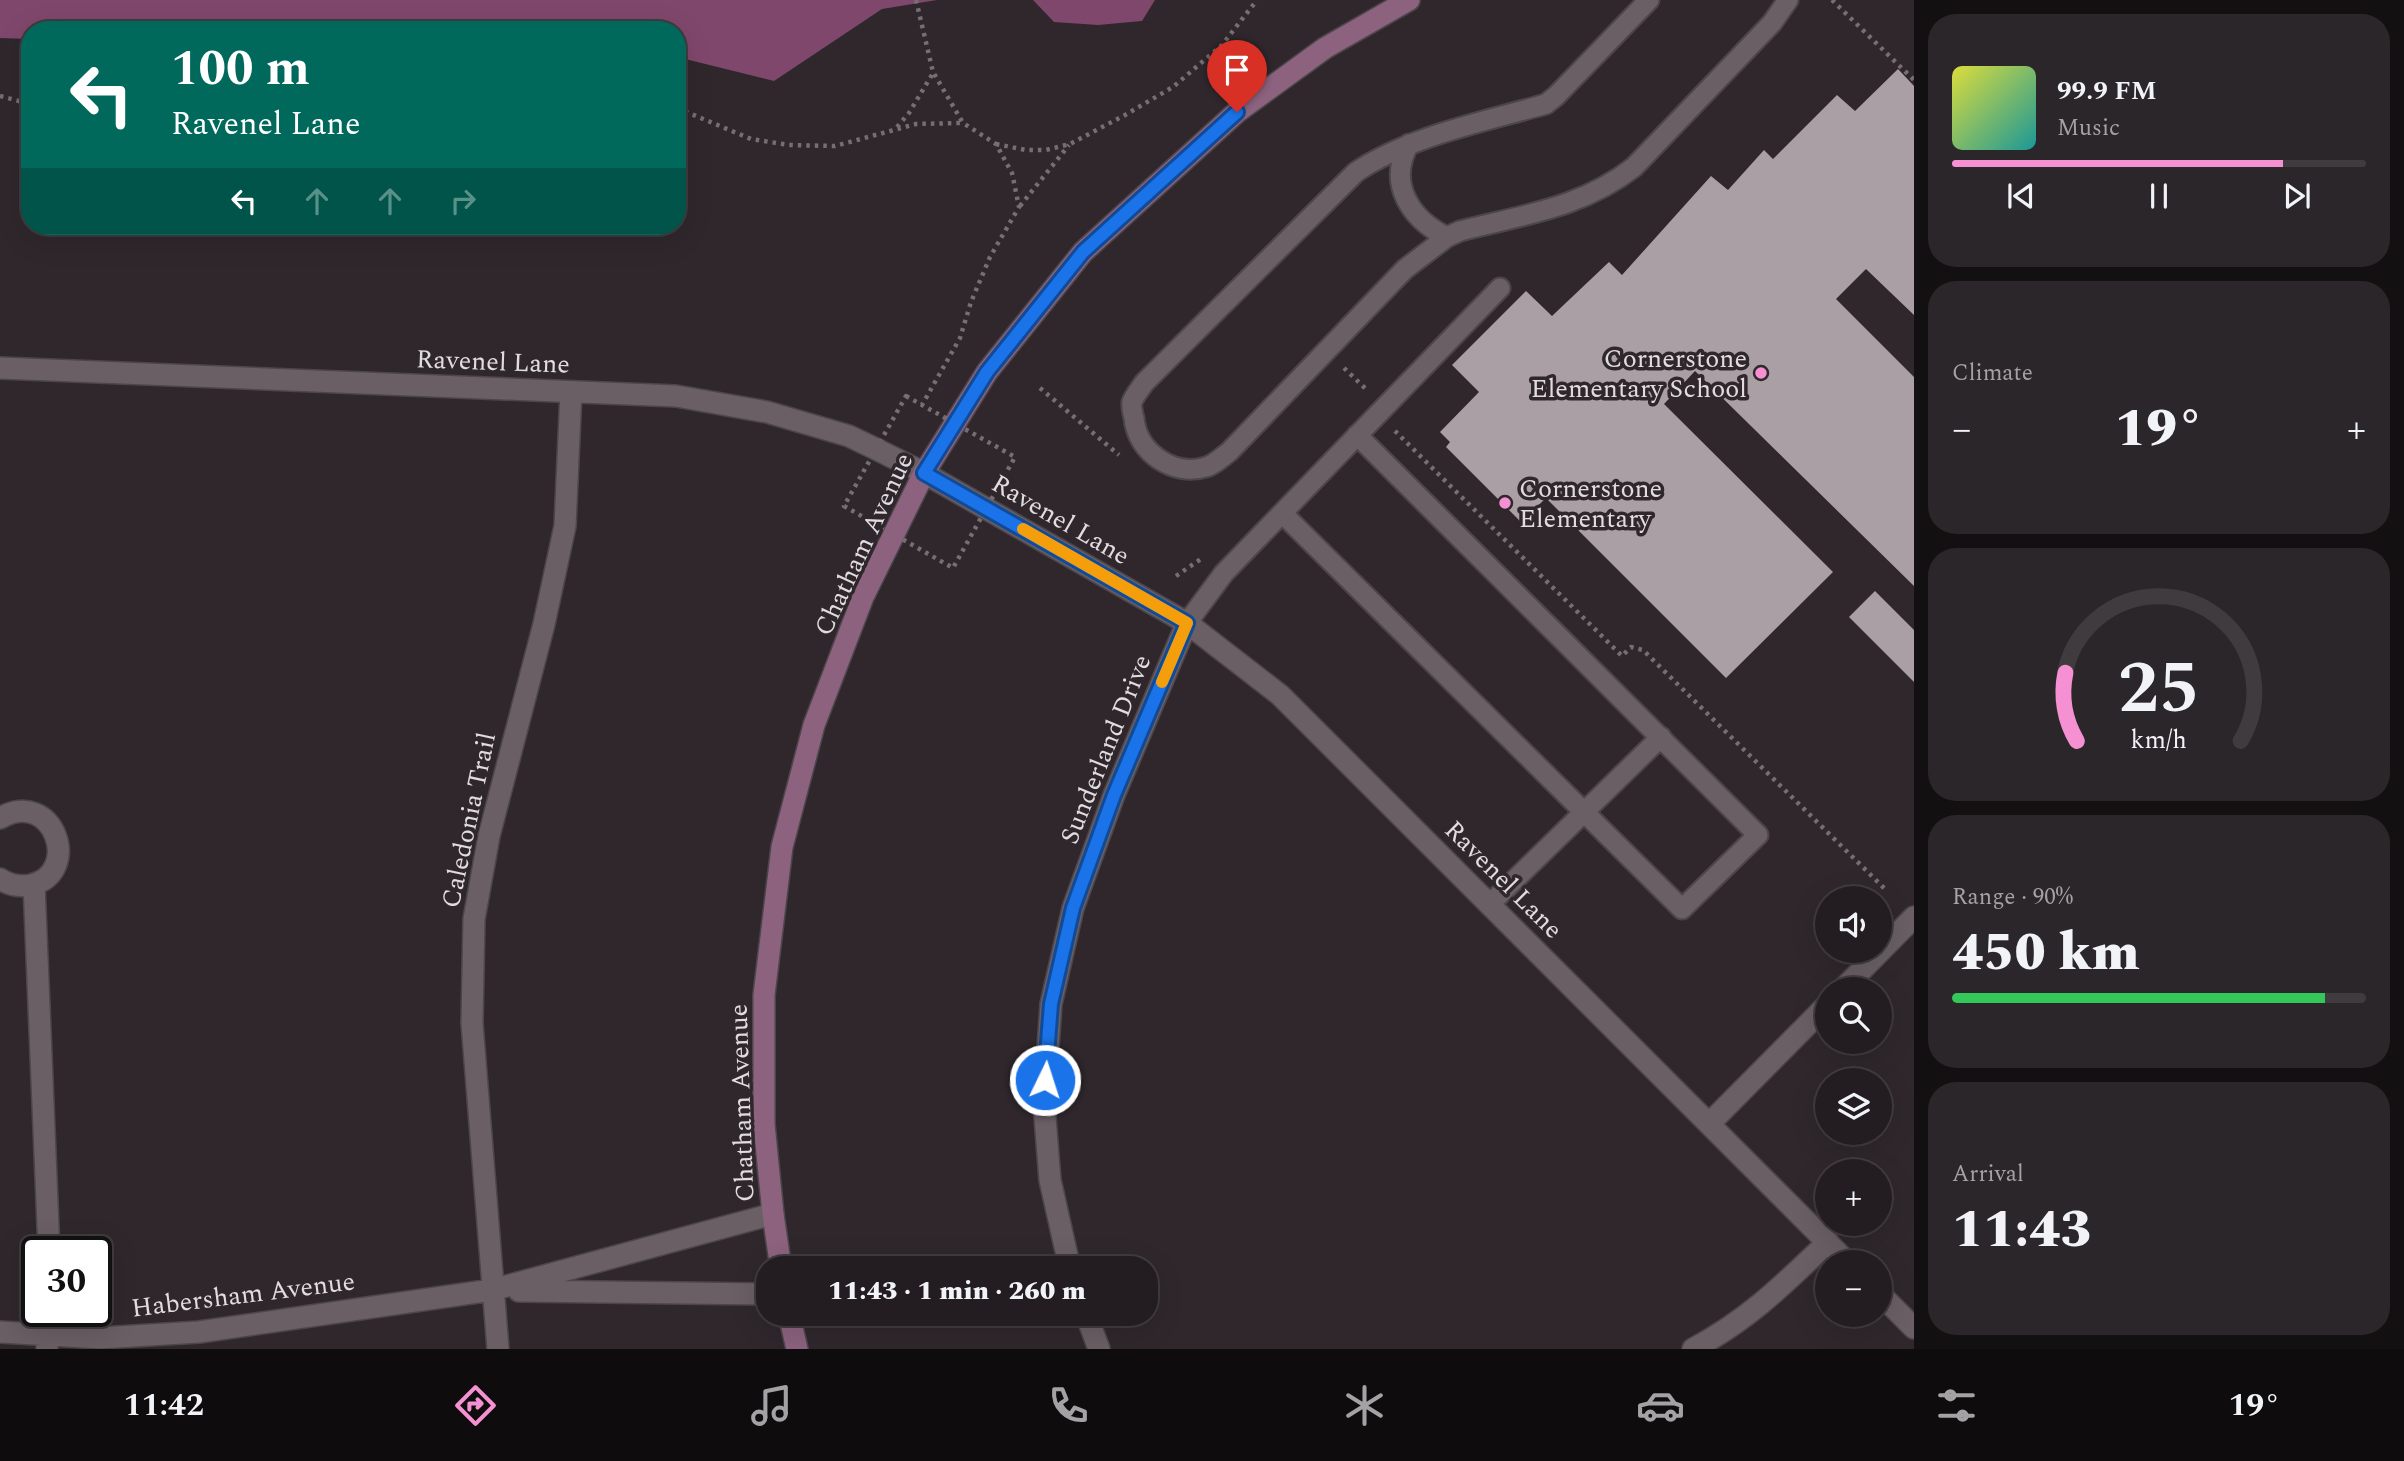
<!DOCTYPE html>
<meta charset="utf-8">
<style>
body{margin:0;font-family:Spectral,serif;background:#2b262a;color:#f1f3f6;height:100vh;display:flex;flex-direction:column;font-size:26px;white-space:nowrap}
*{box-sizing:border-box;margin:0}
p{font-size:23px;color:#a3a2a5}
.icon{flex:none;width:38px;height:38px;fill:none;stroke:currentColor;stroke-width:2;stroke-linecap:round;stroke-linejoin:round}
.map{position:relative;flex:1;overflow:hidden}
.details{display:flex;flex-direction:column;gap:14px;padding:14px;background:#131012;width:490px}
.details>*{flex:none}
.top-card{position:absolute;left:21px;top:21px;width:665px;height:214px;border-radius:28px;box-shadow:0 7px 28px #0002,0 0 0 2px #403b3f;background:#00695c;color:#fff;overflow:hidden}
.tools{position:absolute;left:1815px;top:886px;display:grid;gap:14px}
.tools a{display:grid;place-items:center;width:77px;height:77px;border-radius:50%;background:#231d21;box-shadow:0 7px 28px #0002,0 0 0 2px #403b3f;font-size:35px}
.speed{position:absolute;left:21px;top:1236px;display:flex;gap:14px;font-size:35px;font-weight:700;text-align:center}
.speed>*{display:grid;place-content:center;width:91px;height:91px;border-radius:50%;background:#231d21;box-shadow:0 7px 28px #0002,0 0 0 2px #403b3f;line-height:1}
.speed .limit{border:4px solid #111;border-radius:10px;background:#fff;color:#111}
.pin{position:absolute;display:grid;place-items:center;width:60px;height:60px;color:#fff;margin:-72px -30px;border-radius:50% 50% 50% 0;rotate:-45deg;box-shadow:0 0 7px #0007}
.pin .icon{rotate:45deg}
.me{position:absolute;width:77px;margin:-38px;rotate:4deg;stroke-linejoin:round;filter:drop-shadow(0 0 5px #0008)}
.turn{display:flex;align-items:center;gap:24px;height:147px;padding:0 35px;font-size:32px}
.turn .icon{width:91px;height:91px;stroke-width:2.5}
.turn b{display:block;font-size:49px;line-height:60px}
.lanes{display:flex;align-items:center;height:66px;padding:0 35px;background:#0003;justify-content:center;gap:35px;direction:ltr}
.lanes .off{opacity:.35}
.big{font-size:52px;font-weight:800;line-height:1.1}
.details .widget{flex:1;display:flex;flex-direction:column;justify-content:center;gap:10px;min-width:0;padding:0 24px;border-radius:28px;background:#2b262a}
.details .dial{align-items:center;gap:0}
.dial svg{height:182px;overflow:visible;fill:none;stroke:#403b3f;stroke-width:7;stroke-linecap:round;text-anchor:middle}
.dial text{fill:#f1f3f6;stroke:none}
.song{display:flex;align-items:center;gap:21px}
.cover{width:84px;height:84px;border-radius:10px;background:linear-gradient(135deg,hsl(60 70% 55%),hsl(180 70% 35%))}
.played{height:7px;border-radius:4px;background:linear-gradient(90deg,#f591d2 80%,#403b3f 80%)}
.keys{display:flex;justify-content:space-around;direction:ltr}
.heat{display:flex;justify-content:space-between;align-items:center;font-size:38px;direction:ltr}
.charge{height:10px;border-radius:5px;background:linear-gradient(90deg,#34c759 90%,#403b3f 0)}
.trip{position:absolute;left:756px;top:1256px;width:402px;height:70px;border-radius:28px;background:#231d21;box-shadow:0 7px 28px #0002,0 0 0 2px #403b3f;font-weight:800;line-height:70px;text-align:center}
.menu{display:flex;height:112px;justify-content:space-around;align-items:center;background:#0e0c0d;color:#a3a2a5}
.menu .icon{width:49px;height:49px}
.menu .active{color:#f591d2}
.menu b{font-size:32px;color:#f1f3f6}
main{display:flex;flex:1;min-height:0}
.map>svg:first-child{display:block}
.water{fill:#7f476c}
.building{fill:#aa9fa5}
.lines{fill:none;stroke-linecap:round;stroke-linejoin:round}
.lane-casing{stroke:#4c4549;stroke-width:23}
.street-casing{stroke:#4c4549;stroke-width:24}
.secondary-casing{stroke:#4c4549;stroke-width:24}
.path{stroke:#756e72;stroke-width:4.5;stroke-dasharray:3.5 5;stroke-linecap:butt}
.lane{stroke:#695f65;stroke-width:19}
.street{stroke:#695f65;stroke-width:21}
.secondary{stroke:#8c627e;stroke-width:21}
.route-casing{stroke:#114b97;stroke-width:18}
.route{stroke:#1a73e8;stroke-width:12}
.slow{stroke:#f59e0b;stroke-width:12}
.poi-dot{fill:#f591d2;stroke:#2f272c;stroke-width:2.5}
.labels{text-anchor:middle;stroke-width:7;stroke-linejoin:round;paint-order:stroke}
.poi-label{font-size:26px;fill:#e1dcdf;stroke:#2f272c;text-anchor:end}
.street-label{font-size:26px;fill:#e1dcdf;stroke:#2f272c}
</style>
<main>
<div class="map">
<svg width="1914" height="1349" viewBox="0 0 1914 1349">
<rect width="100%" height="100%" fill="#2f272c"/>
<path class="water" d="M 0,0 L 937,0 L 882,9 L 774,81 L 677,57 L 677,30 L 635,30 L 627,24 L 535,30 L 30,30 L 30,39 L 0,38 Z
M 1033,0 L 1155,0 L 1142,21 L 1098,25 L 1054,22 Z"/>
<path class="building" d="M 1898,69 L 1914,86 L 1914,315 L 1866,269 L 1836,299 L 1914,377 L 1914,586 L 1695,371 L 1664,404 L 1833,572 L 1726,678 L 1546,498 L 1521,522 L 1446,447 L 1450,442 L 1440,432 L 1479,392 L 1452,365 L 1526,291 L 1552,316 L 1609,262 L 1622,275 L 1711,176 L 1728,190 L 1764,150 L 1773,159 L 1837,95 L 1855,111 Z
M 1875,591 L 1914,630 L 1914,682 L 1849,617 Z"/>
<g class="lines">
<defs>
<path id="lane" d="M 1649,0 L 1556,96 L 1546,104 C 1483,122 1410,136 1356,172 L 1144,383 C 1141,388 1134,396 1132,402 C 1131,406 1133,414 1134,418 C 1137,452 1173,477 1206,467 C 1214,465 1222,457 1229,452 L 1405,269 L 1447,237 L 1460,231 C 1522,215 1582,208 1634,167 L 1772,23 L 1788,0
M 1409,144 C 1387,183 1410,219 1447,237
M 1282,513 L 1682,909 L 1758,835 L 1357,435
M 1187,623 L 1224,573 L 1500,288
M 1490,904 L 1661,737"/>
<path id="street" d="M 0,368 L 676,396 L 767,412 L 849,436 L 876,449 L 924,473 L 1187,623 L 1280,695 L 1847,1262
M 0,818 C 54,787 83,873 31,885 C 20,887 9,885 0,879
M 34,884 L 49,1251
M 1843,989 L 1914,917
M 1709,1124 L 1827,1005
M 1070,1269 L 1050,1180 L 1044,1105 L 1051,1004 L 1073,908 L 1114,795 L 1187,623
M 519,1291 L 768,1294
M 1880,1294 L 1914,1328
M 1086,1314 L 1099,1349
M 0,1332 L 100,1338 L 199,1332 L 492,1290 L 773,1214
M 47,1347 L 49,1311
M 498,1349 L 472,1023 L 474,919 L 489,836 L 544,624 L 565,526 L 571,392
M 1693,1349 C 1748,1320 1783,1285 1828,1242"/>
<path id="secondary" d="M 781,1269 L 773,1214 L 764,1124 L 764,995 L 782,847 L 814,725 L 863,597 L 924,473 L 987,372 L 1083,252 L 1237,112 L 1325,48 L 1409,0
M 789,1314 L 797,1349"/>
</defs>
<use href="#lane" class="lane-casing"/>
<use href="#street" class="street-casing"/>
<use href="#secondary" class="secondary-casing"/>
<path class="path" d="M 916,0 L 933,72 L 963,123 L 996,144 L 1012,173 L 1019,207 L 990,257 L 971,302 L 960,338 L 922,405
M 1832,0 L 1914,80
M 0,96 L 30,104
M 677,108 L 751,139 L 789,145 L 835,146 L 916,124 L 962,123
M 897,127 L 909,113 L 933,73
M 996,144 L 1026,150 L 1046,150 L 1070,144 L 1125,115 L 1173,87 L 1222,45 L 1257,0
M 1020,206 L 1069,145
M 1344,368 L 1368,391
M 1040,388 L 1119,455
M 906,396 L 1015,457 L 953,568 L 844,506 Z
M 1395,431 L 1622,656 L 1631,647 L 1643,650 L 1887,891
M 1176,576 L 1201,559"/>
<use href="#lane" class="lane"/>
<use href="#street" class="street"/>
<use href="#secondary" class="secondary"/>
</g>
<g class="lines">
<defs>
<path id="route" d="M 1045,1080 L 1051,1004 L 1073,908 L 1114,795 L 1187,623 L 924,473 L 987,372 L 1083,252 L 1237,112"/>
</defs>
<use href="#route" class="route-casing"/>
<use href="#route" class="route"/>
<path class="slow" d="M 1023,529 L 1187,623 L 1162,682"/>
</g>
<g class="poi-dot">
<circle cx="1761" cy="373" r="7"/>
<circle cx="1505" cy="503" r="7"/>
</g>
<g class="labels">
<g class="poi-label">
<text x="1747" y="367">Cornerstone<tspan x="1747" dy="30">Elementary School</tspan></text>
<text x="1519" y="497" text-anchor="start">Cornerstone<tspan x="1519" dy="30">Elementary</tspan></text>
</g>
<g class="street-label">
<text transform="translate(493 361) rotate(2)" y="9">Ravenel Lane</text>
<text transform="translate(1061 519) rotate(30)" y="9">Ravenel Lane</text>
<text transform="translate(863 544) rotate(-65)" y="9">Chatham Avenue</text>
<text transform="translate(1105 749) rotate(-68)" y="9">Sunderland Drive</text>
<text transform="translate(468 820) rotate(-78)" y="9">Caledonia Trail</text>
<text transform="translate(1504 879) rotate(45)" y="9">Ravenel Lane</text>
<text transform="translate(741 1103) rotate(-92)" y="9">Chatham Avenue</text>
<text transform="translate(243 1294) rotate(-7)" y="9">Habersham Avenue</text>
</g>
</g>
</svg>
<div class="tools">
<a><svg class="icon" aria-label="sound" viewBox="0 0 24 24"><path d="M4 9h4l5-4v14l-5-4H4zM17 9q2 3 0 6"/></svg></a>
<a><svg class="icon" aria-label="search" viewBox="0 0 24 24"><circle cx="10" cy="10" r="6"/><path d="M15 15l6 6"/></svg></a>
<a><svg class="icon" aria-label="layers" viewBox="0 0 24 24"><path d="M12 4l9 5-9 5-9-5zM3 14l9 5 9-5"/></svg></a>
<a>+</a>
<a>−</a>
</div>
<div class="speed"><div class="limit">30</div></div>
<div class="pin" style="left:1237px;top:112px;background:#d93025"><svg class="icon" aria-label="arrive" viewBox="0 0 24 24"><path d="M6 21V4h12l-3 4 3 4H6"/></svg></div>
<svg class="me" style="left:1045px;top:1080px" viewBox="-20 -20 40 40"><circle r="17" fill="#1a73e8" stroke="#fff" stroke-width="3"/><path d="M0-11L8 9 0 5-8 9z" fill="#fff"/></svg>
<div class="trip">11:43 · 1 min · 260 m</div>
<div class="top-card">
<div class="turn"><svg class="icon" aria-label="left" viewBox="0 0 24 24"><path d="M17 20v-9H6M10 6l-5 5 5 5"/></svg><div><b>100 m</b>Ravenel Lane</div></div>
<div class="lanes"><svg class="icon" aria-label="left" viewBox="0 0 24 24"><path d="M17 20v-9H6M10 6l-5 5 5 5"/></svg><svg class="icon off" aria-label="ahead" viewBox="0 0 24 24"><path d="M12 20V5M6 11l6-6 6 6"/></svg><svg class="icon off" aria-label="ahead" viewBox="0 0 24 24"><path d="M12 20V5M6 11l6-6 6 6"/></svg><svg class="icon off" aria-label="right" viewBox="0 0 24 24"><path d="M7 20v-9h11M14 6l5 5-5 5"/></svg></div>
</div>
</div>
<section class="details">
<div class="widget">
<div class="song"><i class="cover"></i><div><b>99.9 FM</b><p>Music</p></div></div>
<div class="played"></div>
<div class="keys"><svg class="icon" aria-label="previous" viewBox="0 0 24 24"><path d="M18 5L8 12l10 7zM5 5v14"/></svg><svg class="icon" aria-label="pause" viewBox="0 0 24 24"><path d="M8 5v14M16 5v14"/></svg><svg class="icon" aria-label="next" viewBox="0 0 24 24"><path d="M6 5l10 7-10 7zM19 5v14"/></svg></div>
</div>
<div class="widget"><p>Climate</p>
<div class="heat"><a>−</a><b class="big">19°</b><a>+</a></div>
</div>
<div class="widget dial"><svg viewBox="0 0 100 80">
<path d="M14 69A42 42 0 1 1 86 69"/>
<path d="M14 69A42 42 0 0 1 9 39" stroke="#f591d2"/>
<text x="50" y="56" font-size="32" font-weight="700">25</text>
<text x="50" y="72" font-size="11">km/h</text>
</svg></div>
<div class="widget"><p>Range · 90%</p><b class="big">450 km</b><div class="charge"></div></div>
<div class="widget"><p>Arrival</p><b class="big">11:43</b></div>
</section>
</main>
<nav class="menu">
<b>11:42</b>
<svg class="icon active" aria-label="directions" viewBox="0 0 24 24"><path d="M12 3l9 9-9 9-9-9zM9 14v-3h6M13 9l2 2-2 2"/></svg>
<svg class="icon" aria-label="music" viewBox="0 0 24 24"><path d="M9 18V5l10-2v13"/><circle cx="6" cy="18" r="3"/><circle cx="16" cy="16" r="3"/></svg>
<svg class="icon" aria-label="phone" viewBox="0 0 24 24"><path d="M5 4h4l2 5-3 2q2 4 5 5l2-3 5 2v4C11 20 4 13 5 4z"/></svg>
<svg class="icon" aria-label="climate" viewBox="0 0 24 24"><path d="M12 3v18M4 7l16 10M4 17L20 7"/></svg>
<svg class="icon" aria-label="car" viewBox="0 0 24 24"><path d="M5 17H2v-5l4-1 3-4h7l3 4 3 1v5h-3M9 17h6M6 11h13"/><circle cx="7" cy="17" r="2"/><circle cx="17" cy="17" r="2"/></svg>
<svg class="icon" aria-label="filters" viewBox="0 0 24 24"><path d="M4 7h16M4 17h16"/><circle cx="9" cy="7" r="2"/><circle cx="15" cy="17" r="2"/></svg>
<b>19°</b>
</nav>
